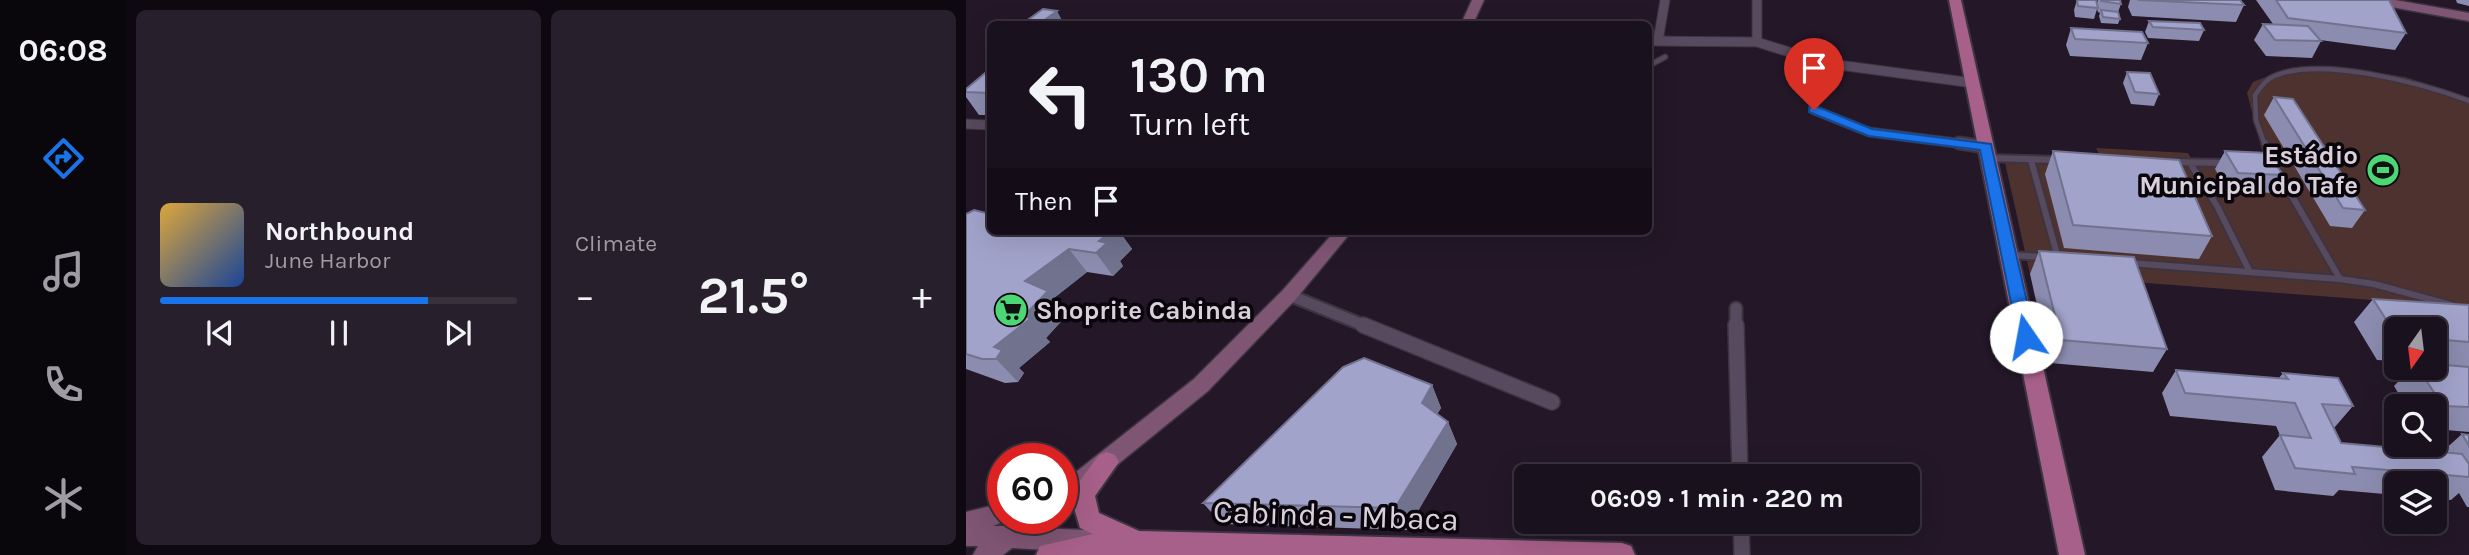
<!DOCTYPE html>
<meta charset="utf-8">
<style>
body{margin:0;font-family:Karla,sans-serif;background:#271f2b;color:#f1f3f6;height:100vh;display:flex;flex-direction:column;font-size:26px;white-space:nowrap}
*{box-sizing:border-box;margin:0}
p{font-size:23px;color:#9f9da4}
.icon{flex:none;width:38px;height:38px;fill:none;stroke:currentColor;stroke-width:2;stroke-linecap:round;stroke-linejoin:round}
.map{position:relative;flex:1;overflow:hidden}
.drawer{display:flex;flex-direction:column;gap:10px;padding:10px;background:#0e0910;width:840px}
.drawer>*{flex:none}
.top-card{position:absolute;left:21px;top:21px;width:665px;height:214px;border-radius:10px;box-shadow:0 7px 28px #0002,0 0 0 2px #38313c;background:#1a111e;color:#f1f3f6;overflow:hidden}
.needle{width:46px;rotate:194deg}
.controls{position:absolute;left:1418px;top:317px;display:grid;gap:14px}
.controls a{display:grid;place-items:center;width:63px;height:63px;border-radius:10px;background:#1a111e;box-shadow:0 7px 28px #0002,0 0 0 2px #38313c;font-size:35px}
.speed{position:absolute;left:21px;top:443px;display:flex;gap:14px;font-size:35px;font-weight:700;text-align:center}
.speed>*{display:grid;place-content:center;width:91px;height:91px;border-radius:50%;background:#1a111e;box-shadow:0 7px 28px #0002,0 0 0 2px #38313c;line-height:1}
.speed .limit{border:10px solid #d22;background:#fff;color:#111}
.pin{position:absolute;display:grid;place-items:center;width:60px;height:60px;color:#fff;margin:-72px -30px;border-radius:50% 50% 50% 0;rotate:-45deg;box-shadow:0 0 7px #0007}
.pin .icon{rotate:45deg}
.me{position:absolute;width:77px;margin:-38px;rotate:348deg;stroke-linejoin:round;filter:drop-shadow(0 0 5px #0008)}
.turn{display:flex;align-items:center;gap:24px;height:147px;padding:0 28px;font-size:32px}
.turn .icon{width:91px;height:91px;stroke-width:2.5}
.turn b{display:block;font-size:49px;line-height:60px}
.then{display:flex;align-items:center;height:66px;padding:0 28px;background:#0003;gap:14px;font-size:26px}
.big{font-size:52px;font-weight:700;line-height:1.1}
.drawer .card{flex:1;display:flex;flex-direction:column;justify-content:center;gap:10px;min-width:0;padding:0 24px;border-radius:10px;background:#271f2b}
.song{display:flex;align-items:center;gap:21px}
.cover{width:84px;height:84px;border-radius:10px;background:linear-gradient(135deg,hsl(40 70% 55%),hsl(220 70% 35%))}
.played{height:7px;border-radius:4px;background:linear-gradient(90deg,#1a73e8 75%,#38313c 75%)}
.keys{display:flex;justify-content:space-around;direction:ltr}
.heat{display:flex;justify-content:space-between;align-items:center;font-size:38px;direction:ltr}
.drawer .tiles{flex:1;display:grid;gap:10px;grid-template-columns:repeat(2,1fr)}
.trip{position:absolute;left:548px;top:464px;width:406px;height:70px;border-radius:10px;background:#1a111e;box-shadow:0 7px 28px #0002,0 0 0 2px #38313c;font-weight:700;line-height:70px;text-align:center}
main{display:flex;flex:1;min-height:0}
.menu{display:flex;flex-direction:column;width:126px;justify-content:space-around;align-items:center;background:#0a070c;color:#9f9da4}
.menu .icon{width:49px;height:49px}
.menu .on{color:#1a73e8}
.menu b{font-size:32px;color:#f1f3f6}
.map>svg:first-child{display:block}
.green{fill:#4d3230}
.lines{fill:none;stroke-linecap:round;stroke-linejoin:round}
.lane-far1-casing{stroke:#3d3441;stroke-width:7}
.lane-casing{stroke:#3d3441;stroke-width:10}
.street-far2-casing{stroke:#3d3441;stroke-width:11}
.street-far1-casing{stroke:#3d3441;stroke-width:15}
.street-casing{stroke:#3d3441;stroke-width:18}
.secondary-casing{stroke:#3d3441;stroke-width:3}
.primary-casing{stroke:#3d3441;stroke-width:4}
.lane-far1{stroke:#584a5e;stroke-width:4.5}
.lane{stroke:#584a5e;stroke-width:6}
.street-far2{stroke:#584a5e;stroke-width:9}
.street-far1{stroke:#584a5e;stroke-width:11}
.street{stroke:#584a5e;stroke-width:15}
.secondary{fill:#7f5574;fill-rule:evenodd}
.primary{fill:#a76089;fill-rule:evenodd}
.wall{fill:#8b8caf}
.shaded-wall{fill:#71728e}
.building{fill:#a2a3cb;stroke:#71728e;stroke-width:2}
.route{fill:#1a73e8;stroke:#114b97;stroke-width:2}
.labels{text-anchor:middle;stroke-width:7;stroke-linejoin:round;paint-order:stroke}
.poi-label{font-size:26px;font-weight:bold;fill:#d9d0dc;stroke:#09050b;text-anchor:end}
.near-street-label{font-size:32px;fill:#d9d0dc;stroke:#09050b}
</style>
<main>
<nav class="menu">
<b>06:08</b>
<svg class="icon on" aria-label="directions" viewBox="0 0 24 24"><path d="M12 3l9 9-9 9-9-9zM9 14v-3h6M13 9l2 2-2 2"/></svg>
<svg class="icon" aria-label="music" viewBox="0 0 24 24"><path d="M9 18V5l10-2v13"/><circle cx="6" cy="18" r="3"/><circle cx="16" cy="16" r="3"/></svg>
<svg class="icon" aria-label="phone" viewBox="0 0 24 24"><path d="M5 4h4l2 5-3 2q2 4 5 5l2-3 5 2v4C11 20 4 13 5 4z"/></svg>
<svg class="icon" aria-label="climate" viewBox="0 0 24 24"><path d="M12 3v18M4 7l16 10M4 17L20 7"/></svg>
</nav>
<section class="drawer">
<div class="tiles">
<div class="card">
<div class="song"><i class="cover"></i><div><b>Northbound</b><p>June Harbor</p></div></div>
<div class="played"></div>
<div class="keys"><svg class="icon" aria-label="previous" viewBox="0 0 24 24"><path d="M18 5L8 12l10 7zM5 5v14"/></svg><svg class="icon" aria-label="pause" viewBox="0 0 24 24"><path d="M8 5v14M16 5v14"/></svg><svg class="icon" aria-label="next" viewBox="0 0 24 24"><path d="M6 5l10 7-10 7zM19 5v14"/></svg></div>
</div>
<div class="card"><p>Climate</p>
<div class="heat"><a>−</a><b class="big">21.5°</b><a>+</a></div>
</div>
</div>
</section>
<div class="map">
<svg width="1503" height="555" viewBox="0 0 1503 555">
<rect width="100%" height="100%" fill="#231728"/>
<path class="green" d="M 1368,66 L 1439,77 L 1503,98 L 1503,328 L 1432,302 L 1064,274 L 1037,154 L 1135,159 L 1130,148 L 1222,153 L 1225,158 L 1285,162 L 1298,157 L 1281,93 L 1287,82 L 1315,71 Z"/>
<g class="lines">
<defs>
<path id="lane-far1" d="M 682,66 L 699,57
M 1299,145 L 1290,120 L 1289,95 C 1293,90 1298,82 1303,79 C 1347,53 1458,84 1503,101"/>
<path id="lane" d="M 1299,143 L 1307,162
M 1023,158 L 1092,160
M 1065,160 L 1092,258
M 1208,162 L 1260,163
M 1224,163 L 1251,206 L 1284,272
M 1312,172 L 1374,279
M 1045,255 L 1076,257
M 1163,263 L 1374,279 L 1408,284 L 1485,305"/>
<path id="street-far2" d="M 791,0 L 791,42
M 682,41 L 791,42 L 858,63 L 1007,83
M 692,41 L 699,0
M 848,110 L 903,132 L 1006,145
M 0,124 L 24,125"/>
<path id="street-far1" d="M 993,143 L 1020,147
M 323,295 L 402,327
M 770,308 L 770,327"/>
<path id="street" d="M 397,325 L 586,402
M 770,325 L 774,476
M 775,522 L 776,555"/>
<path id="secondary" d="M 506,0 L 518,0 L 507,24 L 495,24 Z
M 1403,0 L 1429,0 L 1503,13 L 1503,21 L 1409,4 Z
M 369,231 L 386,231 L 329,300 L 242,391 L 104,503 L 96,506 L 96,483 L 228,379 L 317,290 Z
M 37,503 L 37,518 L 46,518 L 27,526 L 39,526 L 50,518 L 79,518 L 72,528 L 120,530 L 128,533 L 132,541 L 128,549 L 120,552 L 46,548 L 37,555 L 7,555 L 12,546 L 0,546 L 0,512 Z"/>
<path id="primary" d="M 983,0 L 995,0 L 1119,555 L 1093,555 Z
M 141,452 L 149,455 L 153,462 L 129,496 L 133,513 L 173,531 L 656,543 L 665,546 L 669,555 L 70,555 L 74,546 L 127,534 L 114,528 L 104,494 L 133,455 Z"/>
</defs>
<use href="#lane-far1" class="lane-far1-casing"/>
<use href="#lane" class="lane-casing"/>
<use href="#street-far2" class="street-far2-casing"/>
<use href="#street-far1" class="street-far1-casing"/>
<use href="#street" class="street-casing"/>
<use href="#secondary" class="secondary-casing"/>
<use href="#primary" class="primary-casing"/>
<use href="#lane-far1" class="lane-far1"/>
<use href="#lane" class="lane"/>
<use href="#street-far2" class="street-far2"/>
<use href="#street-far1" class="street-far1"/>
<use href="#street" class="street"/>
<use href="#secondary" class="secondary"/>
<use href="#primary" class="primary"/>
</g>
<path class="wall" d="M 1111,0 L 1131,4 L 1132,0 L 1154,0 L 1155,4 L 1152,12 L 1154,19 L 1152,24 L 1135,23 L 1133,16 L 1134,13 L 1132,12 L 1131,9 L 1128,19 L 1109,17 L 1108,10 Z
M 1164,0 L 1274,0 L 1278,5 L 1270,22 L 1166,16 L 1162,7 Z
M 1290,0 L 1423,0 L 1440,33 L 1429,50 L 1354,40 L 1355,41 L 1346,58 L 1300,56 L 1288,40 L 1297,24 L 1307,24 Z
M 1490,0 L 1503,0 L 1503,6 L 1491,3 Z
M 1183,21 L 1238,30 L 1233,41 L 1182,38 L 1179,32 Z
M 1105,28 L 1182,43 L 1175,60 L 1104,56 L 1100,45 Z
M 24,69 L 24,115 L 13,115 L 0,97 L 0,89 Z
M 1161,72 L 1193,94 L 1188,106 L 1165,104 L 1157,83 Z
M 1308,97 L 1399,210 L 1386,228 L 1364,226 L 1298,115 Z
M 1087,151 L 1246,236 L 1233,259 L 1098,248 L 1079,174 Z
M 1259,151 L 1317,175 L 1307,193 L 1262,191 L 1249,169 Z
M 0,214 L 24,231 L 153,231 L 166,249 L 154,261 L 157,266 L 147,276 L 121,272 L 88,298 L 101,315 L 80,338 L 84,342 L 53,368 L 58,373 L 52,382 L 39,383 L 0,369 Z
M 1073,251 L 1201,349 L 1187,372 L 1084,363 L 1064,274 Z
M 1407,299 L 1503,305 L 1503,432 L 1468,429 L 1468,406 L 1440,406 L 1428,386 L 1445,368 L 1468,368 L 1468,329 L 1430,329 L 1430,361 L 1411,360 L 1388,322 Z
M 1210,370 L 1313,378 L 1317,373 L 1387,406 L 1368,428 L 1375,443 L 1476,452 L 1496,434 L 1503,435 L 1503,507 L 1501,507 L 1493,493 L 1485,500 L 1468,499 L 1468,483 L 1430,483 L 1430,495 L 1373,490 L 1367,496 L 1309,490 L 1296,457 L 1314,435 L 1310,426 L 1204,416 L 1196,393 Z
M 466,385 L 475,408 L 471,414 L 482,422 L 491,444 L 441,530 L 256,524 L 237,503 Z"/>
<path class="shaded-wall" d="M 91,11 L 97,22 L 95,24 L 73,24 Z
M 145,231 L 153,231 L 166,249 L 154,261 L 157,266 L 147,276 L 130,253 L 133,241 Z
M 103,249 L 121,272 L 88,298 L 101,315 L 80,338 L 84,342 L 53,368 L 58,373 L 52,382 L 30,359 L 28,347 L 59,315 L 59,281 Z
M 466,385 L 475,408 L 465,425 L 456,403 Z
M 482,422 L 491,444 L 441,530 L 429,508 Z"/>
<path class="building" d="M 1111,0 L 1130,0 L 1132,8 L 1112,6 Z
M 1135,0 L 1154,0 L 1155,4 L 1135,1 Z
M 1172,0 L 1274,0 L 1278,5 Z
M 1310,0 L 1423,0 L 1440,33 L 1322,18 Z
M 77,9 L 91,11 L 73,24 L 56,24 Z
M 1135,10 L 1152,12 L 1154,19 L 1137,17 Z
M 1183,21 L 1234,23 L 1238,30 L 1187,27 Z
M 1297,24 L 1342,26 L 1355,41 L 1309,40 Z
M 1105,28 L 1176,32 L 1182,43 L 1109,39 Z
M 24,69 L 24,93 L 0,92 L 0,89 Z
M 1161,72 L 1184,73 L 1193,94 L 1169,92 Z
M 1308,97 L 1327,99 L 1399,210 L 1377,208 Z
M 1087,151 L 1213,160 L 1246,236 L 1107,225 Z
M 1259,151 L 1302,153 L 1317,175 L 1272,173 Z
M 8,210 L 24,214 L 24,231 L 145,231 L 133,241 L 141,243 L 130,253 L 103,249 L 59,281 L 82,291 L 59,315 L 64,319 L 28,347 L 36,350 L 30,359 L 16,359 L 0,354 L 0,214 Z
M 1073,251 L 1168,257 L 1201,349 L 1095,340 Z
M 1407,299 L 1503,305 L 1503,342 L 1468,339 L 1468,329 L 1430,329 L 1430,335 Z
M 398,358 L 466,385 L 456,403 L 482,422 L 429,508 L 237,503 L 377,367 Z
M 1468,364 L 1503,367 L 1503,407 L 1477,406 L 1452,368 L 1468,368 Z
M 1210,370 L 1322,379 L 1317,373 L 1372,378 L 1387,406 L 1356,404 L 1375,443 L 1496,454 L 1503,464 L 1503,477 L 1386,467 L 1389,474 L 1329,468 L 1314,435 L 1345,438 L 1329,403 L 1219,393 Z
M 1496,434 L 1503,435 L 1503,446 Z"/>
<path class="route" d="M 843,107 L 852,107 L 906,129 L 1025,144 L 1069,337 L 1066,341 L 1054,341 L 1052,337 L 1014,150 L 903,136 L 843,112 Z"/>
<defs>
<symbol id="stadium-disc" viewBox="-11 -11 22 22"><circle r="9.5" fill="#4cd676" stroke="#09050b"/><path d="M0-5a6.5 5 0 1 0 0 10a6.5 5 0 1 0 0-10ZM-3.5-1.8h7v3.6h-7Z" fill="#111"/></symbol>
<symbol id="supermarket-disc" viewBox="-11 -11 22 22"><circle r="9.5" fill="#4cd676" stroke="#09050b"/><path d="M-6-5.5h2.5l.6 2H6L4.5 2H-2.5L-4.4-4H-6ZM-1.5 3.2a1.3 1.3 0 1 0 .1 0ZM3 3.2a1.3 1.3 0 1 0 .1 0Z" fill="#111"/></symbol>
</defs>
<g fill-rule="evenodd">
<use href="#stadium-disc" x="1398" y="151" width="38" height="38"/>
<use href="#supermarket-disc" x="26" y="291" width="38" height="38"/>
</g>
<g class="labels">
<g class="poi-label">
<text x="1392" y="164">Estádio<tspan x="1392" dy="30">Municipal do Tafe</tspan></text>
<text x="70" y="319" text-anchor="start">Shoprite Cabinda</text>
</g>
<g class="near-street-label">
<text transform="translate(370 515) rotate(2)" y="11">Cabinda - Mbaca</text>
</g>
</g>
</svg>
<div class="controls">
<a><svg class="needle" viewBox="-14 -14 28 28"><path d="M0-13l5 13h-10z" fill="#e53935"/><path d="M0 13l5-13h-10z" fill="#9f9da4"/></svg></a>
<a><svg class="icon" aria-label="search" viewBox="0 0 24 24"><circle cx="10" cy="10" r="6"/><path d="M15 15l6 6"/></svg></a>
<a><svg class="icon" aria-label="layers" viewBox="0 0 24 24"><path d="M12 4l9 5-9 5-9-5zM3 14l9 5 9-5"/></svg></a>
</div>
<div class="speed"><div class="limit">60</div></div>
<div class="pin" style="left:848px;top:110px;background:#d93025"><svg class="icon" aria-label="arrive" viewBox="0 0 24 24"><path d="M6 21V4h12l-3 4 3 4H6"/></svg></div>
<svg class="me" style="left:1060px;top:337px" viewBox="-20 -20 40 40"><circle r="19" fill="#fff"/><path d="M0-13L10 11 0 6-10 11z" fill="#1a73e8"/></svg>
<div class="trip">06:09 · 1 min · 220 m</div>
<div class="top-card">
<div class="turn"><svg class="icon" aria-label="left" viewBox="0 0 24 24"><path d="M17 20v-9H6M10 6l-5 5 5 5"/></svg><div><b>130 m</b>Turn left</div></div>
<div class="then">Then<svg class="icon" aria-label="arrive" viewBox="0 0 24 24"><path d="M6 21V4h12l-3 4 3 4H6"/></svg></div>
</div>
</div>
</main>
